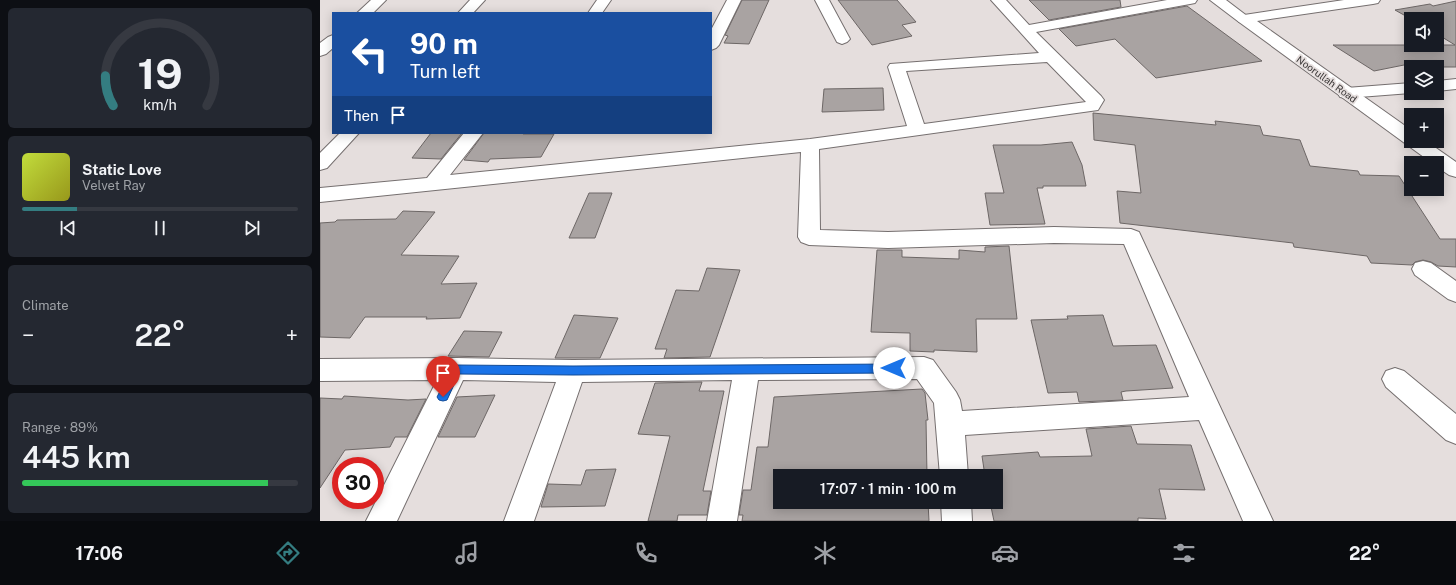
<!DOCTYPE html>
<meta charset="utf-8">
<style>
body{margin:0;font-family:"Public Sans",sans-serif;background:#242831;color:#f1f3f6;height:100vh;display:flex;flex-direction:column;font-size:15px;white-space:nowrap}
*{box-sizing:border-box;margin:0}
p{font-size:13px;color:#9ea1a6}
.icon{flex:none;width:22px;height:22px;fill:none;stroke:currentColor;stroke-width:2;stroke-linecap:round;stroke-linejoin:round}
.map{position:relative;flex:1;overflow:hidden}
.sheet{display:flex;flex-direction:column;gap:8px;padding:8px;background:#0d0f14;width:320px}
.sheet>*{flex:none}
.top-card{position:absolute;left:12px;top:12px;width:380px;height:122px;border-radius:0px;box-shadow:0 2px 10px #0003;background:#1a4fa0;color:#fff;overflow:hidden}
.fabs{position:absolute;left:1084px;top:12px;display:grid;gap:8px}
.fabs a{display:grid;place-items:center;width:40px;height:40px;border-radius:0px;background:#171b24;box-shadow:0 2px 10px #0003;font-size:20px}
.speed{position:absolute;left:12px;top:457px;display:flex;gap:8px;font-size:20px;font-weight:700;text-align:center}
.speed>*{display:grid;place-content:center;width:52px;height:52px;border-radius:50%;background:#171b24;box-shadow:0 2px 10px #0003;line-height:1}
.speed .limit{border:6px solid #d22;background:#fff;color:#111}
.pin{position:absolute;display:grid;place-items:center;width:34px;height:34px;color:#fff;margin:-41px -17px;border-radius:50% 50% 50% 0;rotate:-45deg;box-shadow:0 0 4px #0007}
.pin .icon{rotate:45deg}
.me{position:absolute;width:44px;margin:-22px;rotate:270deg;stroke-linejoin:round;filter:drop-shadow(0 0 3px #0008)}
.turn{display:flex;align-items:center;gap:14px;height:84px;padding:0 12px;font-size:18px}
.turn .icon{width:52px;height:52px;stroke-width:2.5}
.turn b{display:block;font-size:28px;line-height:34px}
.then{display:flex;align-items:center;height:38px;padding:0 12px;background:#0003;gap:8px;font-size:15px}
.big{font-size:30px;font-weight:600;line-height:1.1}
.sheet .widget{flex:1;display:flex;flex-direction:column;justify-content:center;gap:6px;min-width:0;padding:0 14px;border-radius:6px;background:#242831}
.sheet .dial{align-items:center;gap:0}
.dial svg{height:104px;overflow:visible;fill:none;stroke:#363941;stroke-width:7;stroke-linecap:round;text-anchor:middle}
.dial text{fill:#f1f3f6;stroke:none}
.song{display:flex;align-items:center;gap:12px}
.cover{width:48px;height:48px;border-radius:6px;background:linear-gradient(135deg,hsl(70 70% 55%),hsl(60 70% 35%))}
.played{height:4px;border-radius:2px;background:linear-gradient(90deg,#347d81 20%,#363941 20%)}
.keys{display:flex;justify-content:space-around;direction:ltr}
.heat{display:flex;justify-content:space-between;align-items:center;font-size:22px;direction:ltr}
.charge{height:6px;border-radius:3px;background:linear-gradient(90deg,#34c759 89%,#363941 0)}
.trip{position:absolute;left:453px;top:469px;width:230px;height:40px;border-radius:0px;background:#171b24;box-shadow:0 2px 10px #0003;font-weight:600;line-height:40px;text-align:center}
.tab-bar{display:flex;height:64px;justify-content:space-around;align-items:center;background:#090b0e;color:#9ea1a6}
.tab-bar .icon{width:28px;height:28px}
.tab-bar .current{color:#347d81}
.tab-bar b{font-size:18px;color:#f1f3f6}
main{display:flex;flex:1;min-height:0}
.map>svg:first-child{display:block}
.building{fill:#a9a3a2;stroke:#6d6766}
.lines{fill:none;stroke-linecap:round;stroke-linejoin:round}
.minor-casing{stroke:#756f6f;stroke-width:2}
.major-casing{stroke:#756f6f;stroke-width:2}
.minor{fill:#fff;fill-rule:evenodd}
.major{fill:#fff;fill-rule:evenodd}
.route{fill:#1a73e8;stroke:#114b97}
.labels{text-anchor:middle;stroke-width:3.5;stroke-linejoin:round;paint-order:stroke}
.far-street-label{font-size:10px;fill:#363333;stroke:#e5dedd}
</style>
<main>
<section class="sheet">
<div class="widget dial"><svg viewBox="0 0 100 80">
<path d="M14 69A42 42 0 1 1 86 69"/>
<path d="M14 69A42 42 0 0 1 8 46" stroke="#347d81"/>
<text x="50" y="56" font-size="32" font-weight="700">19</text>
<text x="50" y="72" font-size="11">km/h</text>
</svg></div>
<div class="widget">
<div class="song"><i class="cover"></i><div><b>Static Love</b><p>Velvet Ray</p></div></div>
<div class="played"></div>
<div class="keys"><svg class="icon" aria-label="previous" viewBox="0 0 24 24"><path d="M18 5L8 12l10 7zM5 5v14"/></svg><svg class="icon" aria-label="pause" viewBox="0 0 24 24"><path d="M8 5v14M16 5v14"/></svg><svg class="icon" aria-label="next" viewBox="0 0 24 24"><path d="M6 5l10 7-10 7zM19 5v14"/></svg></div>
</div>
<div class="widget"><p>Climate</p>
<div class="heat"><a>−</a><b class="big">22°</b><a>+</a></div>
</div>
<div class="widget"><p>Range · 89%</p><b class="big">445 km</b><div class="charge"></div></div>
</section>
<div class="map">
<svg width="1136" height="521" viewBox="0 0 1136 521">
<rect width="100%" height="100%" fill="#e5dedd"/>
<path class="building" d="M 422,0 L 449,0 L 429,44 L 404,43 L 408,36 L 405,35 Z
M 518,0 L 577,0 L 596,22 L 582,25 L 592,36 L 552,45 Z
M 709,0 L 800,0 L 801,7 L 729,20 Z
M 1136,1 L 1136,67 L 1099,67 L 1094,63 L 1054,71 L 1013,45 L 1135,45 L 1117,34 L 1117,19 L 1091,19 L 1075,10 L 1110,4 L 1113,6 Z
M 867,6 L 942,61 L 836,78 L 795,39 L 756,46 L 739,29 Z
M 563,88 L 564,110 L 502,112 L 504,89 Z
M 773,113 L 896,125 L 895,121 L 940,126 L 943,135 L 980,140 L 990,166 L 1038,171 L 1040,175 L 1079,176 L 1120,239 L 1136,239 L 1136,267 L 1118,266 L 1111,262 L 1103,260 L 1095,262 L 1092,265 L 1051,263 L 1047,256 L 974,247 L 973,243 L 800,223 L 797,191 L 821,193 L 815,145 L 774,140 Z
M 111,133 L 142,133 L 121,159 L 92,158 Z
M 164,133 L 204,133 L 203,134 L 234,134 L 221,157 L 170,159 L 168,162 L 144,160 Z
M 752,142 L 762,165 L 766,186 L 723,186 L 723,188 L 717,188 L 725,224 L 670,225 L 665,193 L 684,193 L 673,145 L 721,145 Z
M 269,193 L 292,193 L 275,238 L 249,238 Z
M 83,211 L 115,212 L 81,255 L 139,256 L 121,284 L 157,283 L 140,318 L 106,319 L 107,317 L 45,317 L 30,338 L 0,337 L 0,223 L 15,222 L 17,220 L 76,219 Z
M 689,246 L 697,319 L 656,319 L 657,352 L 614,350 L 614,352 L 590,351 L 590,333 L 551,332 L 557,250 L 582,250 L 582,257 L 639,259 L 639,250 L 665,252 L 665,247 Z
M 387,268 L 420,270 L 390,357 L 344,358 L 347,349 L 335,349 L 356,290 L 379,291 Z
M 254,315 L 298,318 L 280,358 L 235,358 Z
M 783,315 L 793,346 L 836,345 L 853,388 L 806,391 L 801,392 L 803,400 L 759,402 L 757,392 L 728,393 L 711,320 L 748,319 L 747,316 Z
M 144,331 L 182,332 L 169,357 L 128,356 Z
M 382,382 L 379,391 L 404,391 L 383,491 L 391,491 L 387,515 L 358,515 L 357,521 L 328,521 L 350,436 L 318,434 L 335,383 Z
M 602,389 L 605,393 L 608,420 L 606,420 L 607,476 L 460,476 L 460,502 L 608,502 L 609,521 L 422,521 L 423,515 L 419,515 L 423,490 L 431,490 L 437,447 L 448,447 L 454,397 Z
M 175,395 L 155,437 L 118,437 L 137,397 Z
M 24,396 L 88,400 L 106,399 L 87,437 L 75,437 L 70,447 L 25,450 L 0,488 L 0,398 L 22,399 Z
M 811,426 L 817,444 L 871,445 L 885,490 L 839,489 L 846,519 L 818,518 L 818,521 L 674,521 L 670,502 L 676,502 L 676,476 L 665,476 L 662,456 L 718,452 L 720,457 L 772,456 L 766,429 Z
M 296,469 L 285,506 L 221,507 L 228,484 L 261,485 L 266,470 Z"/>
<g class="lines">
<defs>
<path id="minor" d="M 51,0 L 66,0 L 53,13 L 37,13 Z
M 150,0 L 165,0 L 153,13 L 138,13 Z
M 277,0 L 291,0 L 282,13 L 268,13 Z
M 407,0 L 421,0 L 399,45 L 396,48 L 391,50 L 391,30 Z
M 495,0 L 509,0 L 530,39 L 527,42 L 522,44 L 517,42 Z
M 671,0 L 686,0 L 709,25 L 847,0 L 877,0 L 875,3 L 870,4 L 716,32 L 781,96 L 784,100 L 778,110 L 499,149 L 500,230 L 568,232 L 734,227 L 811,229 L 819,232 L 953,521 L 923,521 L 879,420 L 645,435 L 648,476 L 620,476 L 614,403 L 597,379 L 438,380 L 417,521 L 387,521 L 412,380 L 262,382 L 214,521 L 184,521 L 236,382 L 143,380 L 77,521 L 46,521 L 117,380 L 0,381 L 0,359 L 136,358 L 253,360 L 604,357 L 613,360 L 636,392 L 640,400 L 642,411 L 869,397 L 804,244 L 734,243 L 568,248 L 489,245 L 481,242 L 478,237 L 481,152 L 0,202 L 0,188 L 107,178 L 144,133 L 163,133 L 130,175 L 490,139 L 587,126 L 568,67 L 570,64 L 719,53 ZM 727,62 L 766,102 L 604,124 L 586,71 Z
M 890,0 L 906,0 L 931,19 L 929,22 L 924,23 L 919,22 Z
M 13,35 L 13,48 L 6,54 L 0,56 L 0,43 L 8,37 Z
M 1136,79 L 1136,89 L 1117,91 L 1117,81 Z
M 1091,83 L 1091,93 L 1026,98 L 1020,97 L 1018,93 L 1020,89 L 1026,88 Z
M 20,133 L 39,133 L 7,168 L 0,170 L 0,153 Z
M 1103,261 L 1111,263 L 1136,281 L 1136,302 L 1128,299 L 1095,275 L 1092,269 L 1095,263 Z
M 1075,368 L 1084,371 L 1136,414 L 1136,444 L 1126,440 L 1066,387 L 1062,379 L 1066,371 Z
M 621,502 L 651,502 L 652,521 L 622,521 Z"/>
<path id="major" d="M 1024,0 L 1060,0 L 1058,3 L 1053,4 L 937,21 L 1091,130 L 1091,141 L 1106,141 L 1136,162 L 1136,177 L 1129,175 L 1117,167 L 1117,163 L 1112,163 L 919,22 L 917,19 L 919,16 L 924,15 Z"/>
</defs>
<use href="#minor" class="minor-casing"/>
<use href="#major" class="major-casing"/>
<use href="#minor" class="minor"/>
<use href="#major" class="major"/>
</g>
<path class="route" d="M 574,364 L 578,365 L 579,368 L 578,371 L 574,373 L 253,375 L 139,374 L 127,400 L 123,401 L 119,400 L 117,397 L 133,366 L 136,365 L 253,366 Z"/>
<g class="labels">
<g class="far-street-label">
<text transform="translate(1007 79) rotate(36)" y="4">Noorullah Road</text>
</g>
</g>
</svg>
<div class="fabs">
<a><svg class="icon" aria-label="sound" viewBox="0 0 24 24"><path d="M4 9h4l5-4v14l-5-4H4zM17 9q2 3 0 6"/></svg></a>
<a><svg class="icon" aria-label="layers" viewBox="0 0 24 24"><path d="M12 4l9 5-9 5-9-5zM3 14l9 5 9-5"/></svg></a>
<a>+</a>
<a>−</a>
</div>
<div class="speed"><div class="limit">30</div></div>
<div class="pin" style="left:123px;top:397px;background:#d93025"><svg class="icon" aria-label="arrive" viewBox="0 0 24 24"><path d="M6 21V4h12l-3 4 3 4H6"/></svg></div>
<svg class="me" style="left:574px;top:368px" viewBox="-20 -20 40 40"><circle r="19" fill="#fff"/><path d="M0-13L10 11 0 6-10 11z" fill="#1a73e8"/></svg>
<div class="trip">17:07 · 1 min · 100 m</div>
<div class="top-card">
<div class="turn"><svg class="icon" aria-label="left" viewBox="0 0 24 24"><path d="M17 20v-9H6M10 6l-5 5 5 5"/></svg><div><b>90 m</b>Turn left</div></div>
<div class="then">Then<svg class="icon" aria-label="arrive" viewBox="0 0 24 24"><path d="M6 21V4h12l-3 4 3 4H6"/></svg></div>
</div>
</div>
</main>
<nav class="tab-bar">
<b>17:06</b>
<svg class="icon current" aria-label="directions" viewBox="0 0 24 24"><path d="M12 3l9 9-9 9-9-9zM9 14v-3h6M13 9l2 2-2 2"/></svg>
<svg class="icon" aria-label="music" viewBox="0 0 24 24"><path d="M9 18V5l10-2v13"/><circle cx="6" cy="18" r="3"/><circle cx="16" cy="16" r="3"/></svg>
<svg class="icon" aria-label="phone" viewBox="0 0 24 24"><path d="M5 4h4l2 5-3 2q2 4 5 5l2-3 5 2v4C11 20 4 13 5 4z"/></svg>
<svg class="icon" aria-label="climate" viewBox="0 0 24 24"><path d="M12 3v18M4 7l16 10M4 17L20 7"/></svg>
<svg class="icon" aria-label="car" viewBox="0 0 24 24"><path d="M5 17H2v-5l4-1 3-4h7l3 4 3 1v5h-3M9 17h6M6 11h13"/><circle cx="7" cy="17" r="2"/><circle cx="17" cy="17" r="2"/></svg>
<svg class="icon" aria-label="filters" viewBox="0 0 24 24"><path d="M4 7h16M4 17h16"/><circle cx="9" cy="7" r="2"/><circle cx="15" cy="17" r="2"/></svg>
<b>22°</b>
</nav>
